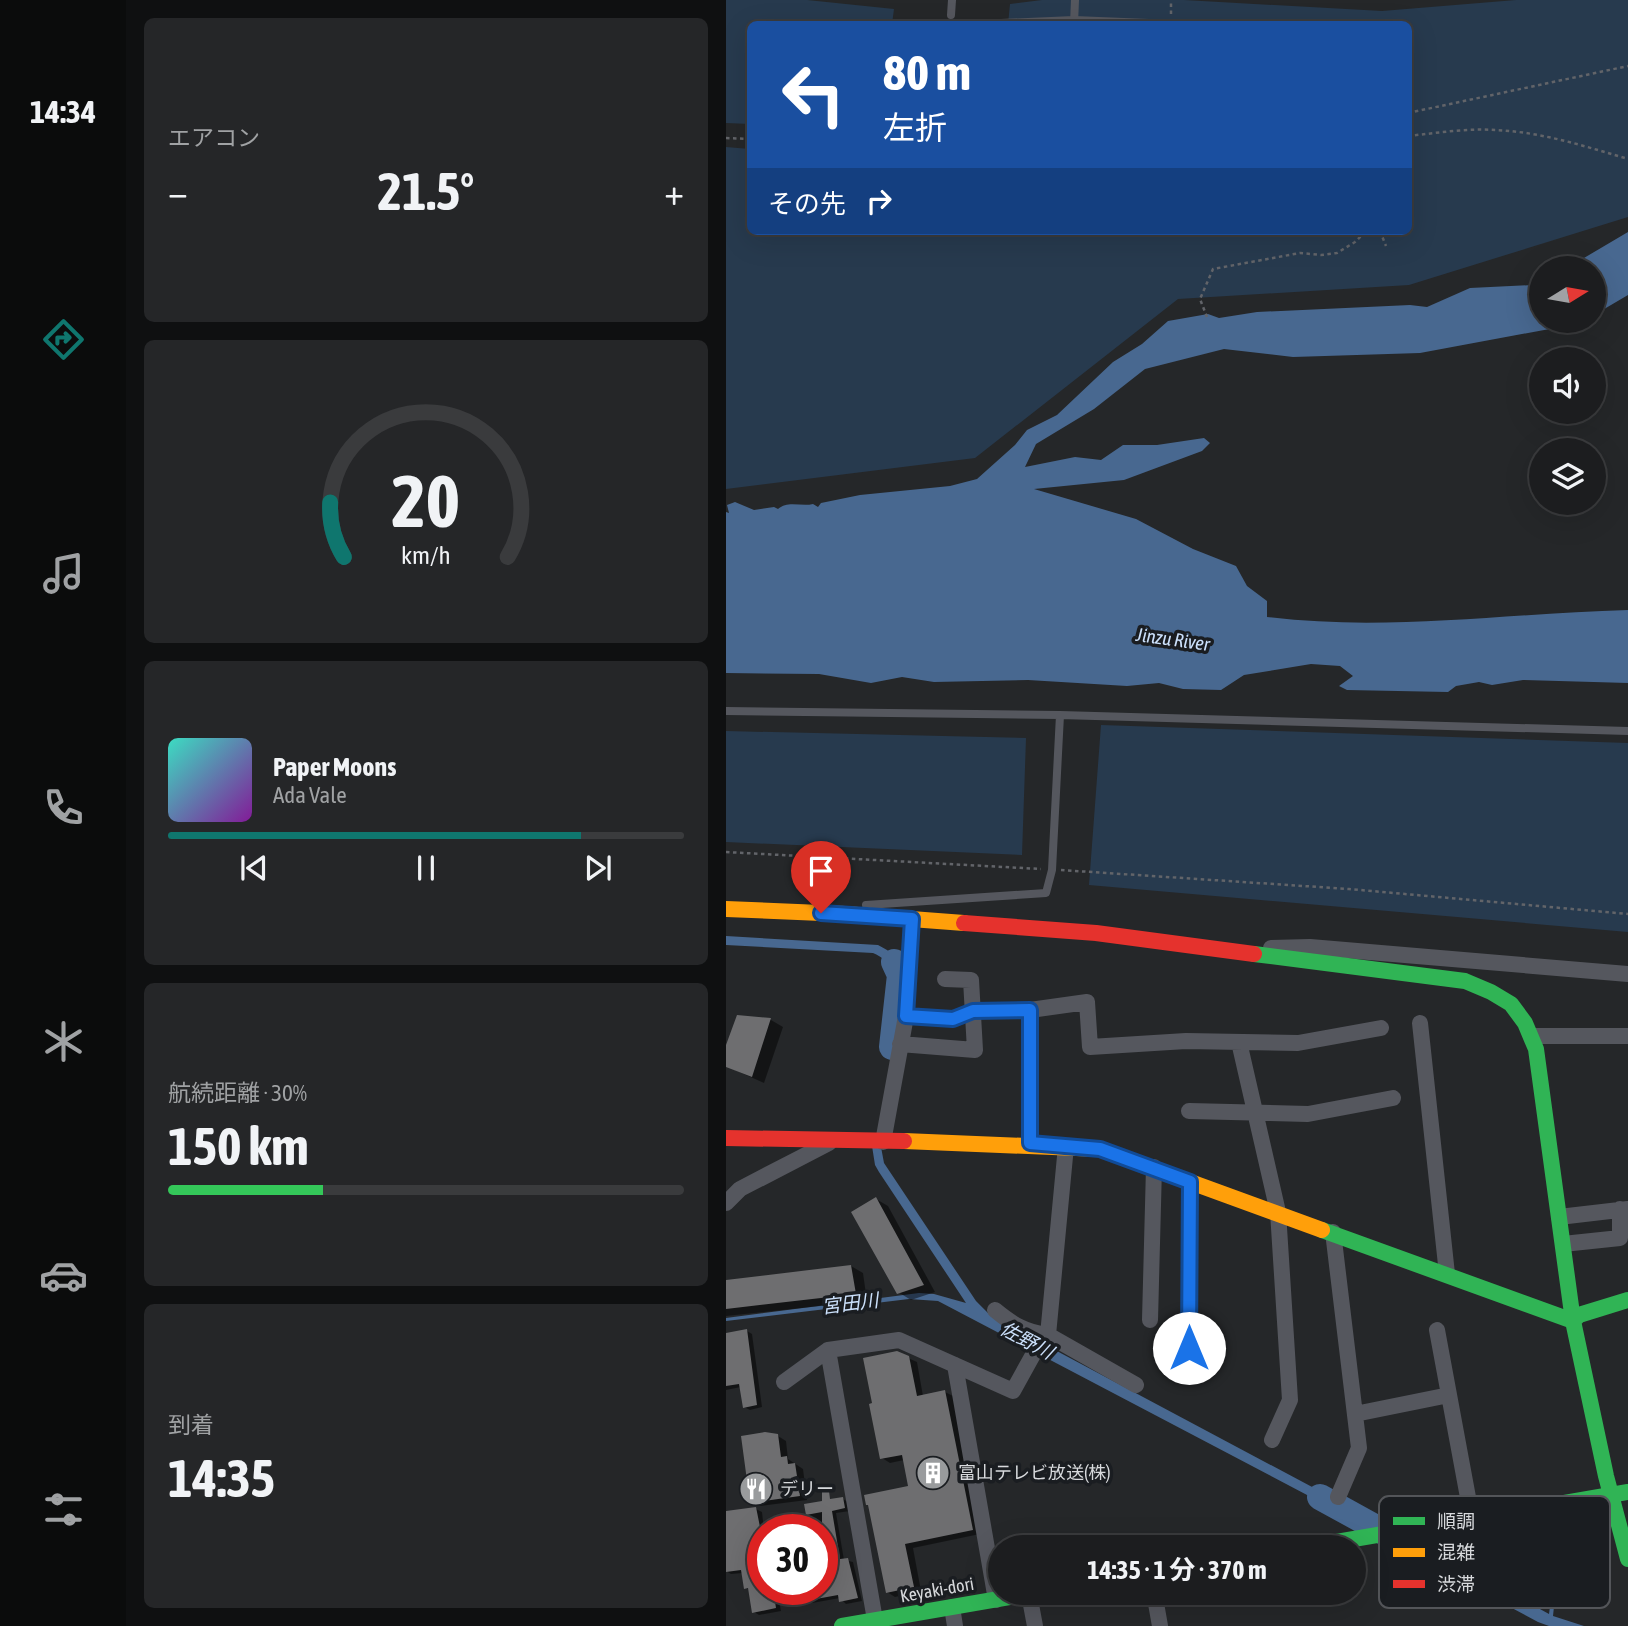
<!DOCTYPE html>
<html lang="ja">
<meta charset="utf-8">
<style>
body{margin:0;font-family:"Asap Condensed","Noto Sans JP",sans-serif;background:#252628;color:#f1f3f6;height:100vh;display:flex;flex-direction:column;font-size:26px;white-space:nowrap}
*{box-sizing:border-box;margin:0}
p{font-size:23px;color:#a0a2a4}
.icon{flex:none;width:38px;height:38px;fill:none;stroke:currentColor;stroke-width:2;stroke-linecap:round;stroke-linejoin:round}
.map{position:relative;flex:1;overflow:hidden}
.sheet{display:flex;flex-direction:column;gap:18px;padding:18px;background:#0f1011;width:600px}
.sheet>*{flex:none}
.banner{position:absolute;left:21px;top:21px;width:665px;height:214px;border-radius:10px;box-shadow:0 7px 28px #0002,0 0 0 2px #3a3b3d;background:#1a4fa0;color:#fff;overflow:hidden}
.needle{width:46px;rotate:79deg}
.tools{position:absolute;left:803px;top:256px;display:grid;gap:14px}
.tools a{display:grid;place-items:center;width:77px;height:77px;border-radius:50%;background:#1c1d1f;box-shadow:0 7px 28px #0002,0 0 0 2px #3a3b3d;font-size:35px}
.speed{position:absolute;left:21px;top:1514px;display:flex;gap:14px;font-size:35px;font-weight:700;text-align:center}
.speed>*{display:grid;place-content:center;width:91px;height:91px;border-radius:50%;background:#1c1d1f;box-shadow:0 7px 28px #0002,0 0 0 2px #3a3b3d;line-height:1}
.speed .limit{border:10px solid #d22;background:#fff;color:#111}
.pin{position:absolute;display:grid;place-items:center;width:60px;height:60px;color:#fff;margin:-72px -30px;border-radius:50% 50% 50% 0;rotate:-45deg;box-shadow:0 0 7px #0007}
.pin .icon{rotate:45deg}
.me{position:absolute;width:77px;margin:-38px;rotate:0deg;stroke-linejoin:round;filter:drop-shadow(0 0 5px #0008)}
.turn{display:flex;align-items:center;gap:24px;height:147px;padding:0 21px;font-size:32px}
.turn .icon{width:91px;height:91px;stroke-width:2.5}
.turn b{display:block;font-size:49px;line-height:60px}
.then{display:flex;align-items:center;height:66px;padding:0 21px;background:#0003;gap:14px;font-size:26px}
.big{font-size:52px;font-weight:700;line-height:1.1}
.sheet .tile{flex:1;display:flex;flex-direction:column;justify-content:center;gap:10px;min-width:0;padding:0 24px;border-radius:10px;background:#252628}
.sheet .dial{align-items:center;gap:0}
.dial svg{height:182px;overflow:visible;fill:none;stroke:#3a3b3d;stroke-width:7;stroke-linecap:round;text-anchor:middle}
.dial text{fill:#f1f3f6;stroke:none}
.song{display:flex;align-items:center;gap:21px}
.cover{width:84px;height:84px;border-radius:10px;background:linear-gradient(135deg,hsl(170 70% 55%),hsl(290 70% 35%))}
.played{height:7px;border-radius:4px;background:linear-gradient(90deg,#0f766e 80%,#3a3b3d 80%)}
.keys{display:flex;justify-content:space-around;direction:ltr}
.heat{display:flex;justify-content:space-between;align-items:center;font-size:38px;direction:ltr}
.charge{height:10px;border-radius:5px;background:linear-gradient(90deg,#34c759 30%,#3a3b3d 0)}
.trip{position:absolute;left:262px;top:1535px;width:378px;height:70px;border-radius:35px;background:#1c1d1f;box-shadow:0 7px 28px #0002,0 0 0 2px #3a3b3d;font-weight:700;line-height:70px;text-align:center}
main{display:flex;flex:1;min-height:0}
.menu{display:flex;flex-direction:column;width:126px;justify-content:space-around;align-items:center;background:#0b0c0c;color:#a0a2a4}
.menu .icon{width:49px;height:49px}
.menu .current{color:#0f766e}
.menu b{font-size:32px;color:#f1f3f6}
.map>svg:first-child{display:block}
.green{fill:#273a4e}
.water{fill:#486890}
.shadow{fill:#0007}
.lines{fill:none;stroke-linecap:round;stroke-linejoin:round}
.river{stroke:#486890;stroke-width:26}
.building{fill:#6e6e70}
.path{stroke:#626469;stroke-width:2.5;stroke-dasharray:3.5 3.5;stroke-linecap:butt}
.lane{stroke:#55575e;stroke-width:8}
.street{stroke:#55575e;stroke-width:16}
.fast{stroke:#30b455;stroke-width:16}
.slow{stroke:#ff9f0a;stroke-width:16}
.jam{stroke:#e5322d;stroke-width:16}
.route-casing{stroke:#114b97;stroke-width:18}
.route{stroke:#1a73e8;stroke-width:12}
.labels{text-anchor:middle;stroke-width:7;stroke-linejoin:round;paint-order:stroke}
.poi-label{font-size:18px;fill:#d7d9dc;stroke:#1a1d21;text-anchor:start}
.street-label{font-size:18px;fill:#d7d9dc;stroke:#1a1d21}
.water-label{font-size:19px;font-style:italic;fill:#cce1fc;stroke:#1a1d21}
.key{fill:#1a1d21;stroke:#535559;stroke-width:2}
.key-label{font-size:19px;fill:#d7d9dc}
</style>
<main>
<nav class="menu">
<b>14:34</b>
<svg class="icon current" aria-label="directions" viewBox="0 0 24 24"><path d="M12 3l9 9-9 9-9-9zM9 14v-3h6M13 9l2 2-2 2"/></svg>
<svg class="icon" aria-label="music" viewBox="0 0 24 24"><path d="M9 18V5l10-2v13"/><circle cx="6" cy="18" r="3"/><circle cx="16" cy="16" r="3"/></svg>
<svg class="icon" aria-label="phone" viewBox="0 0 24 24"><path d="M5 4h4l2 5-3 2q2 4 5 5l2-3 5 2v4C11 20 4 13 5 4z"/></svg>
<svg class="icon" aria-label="climate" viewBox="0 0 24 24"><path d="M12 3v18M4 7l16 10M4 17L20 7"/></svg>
<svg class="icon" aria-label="car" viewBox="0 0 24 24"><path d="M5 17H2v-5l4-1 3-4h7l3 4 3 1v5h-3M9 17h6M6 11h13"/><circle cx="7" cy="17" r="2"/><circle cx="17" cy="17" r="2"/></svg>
<svg class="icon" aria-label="filters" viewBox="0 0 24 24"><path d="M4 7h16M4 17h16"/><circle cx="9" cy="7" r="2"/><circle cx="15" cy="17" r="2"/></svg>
</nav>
<section class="sheet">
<div class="tile"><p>エアコン</p>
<div class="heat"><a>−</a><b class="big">21.5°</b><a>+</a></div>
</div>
<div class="tile dial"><svg viewBox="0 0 100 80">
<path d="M14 69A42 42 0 1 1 86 69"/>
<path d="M14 69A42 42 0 0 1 8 45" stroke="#0f766e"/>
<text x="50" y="56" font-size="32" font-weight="700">20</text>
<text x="50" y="72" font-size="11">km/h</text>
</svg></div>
<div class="tile">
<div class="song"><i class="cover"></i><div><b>Paper Moons</b><p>Ada Vale</p></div></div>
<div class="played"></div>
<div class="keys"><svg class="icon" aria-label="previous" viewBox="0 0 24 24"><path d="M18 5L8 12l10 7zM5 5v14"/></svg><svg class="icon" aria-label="pause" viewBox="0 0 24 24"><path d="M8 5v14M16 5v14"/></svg><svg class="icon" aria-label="next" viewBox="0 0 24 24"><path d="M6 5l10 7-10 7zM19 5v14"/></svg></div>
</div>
<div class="tile"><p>航続距離 · 30%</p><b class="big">150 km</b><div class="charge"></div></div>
<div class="tile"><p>到着</p><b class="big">14:35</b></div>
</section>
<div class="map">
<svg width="902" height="1626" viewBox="0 0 902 1626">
<rect width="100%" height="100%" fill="#252729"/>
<path class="green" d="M 0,0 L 81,0 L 168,9 L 166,24 L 24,24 L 24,124 L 0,123 Z
M 316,0 L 458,0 L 656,11 L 790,0 L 902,0 L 902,217 L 683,285 L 452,299 L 249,458 L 0,489 L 0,147 L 24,149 L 24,231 L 682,231 L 682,24 L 282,24 L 284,4 Z
M 375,725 L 902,743 L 902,932 L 363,885 Z
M 0,731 L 300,738 L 296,855 L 0,842 Z"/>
<path class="water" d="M 902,232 L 902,295 L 868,315 L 868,268 L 841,268 Z
M 809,276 L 815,276 L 816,320 L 860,320 L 856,323 L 694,353 L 567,357 L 498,349 L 419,369 L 368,409 L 310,444 L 299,467 L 349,457 L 375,460 L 397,445 L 431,445 L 478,438 L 484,443 L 476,451 L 398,480 L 308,489 L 410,519 L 467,549 L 510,566 L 521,586 L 541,601 L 541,617 C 660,632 782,613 902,610 L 902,683 L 797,680 L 766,685 L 753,682 L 730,686 L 722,692 L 621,690 L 613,686 L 627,676 L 614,666 L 585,664 L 518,675 L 495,690 L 457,689 L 433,683 L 401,686 L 302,680 L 208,682 L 176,677 L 145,683 L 93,674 L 0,673 L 0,512 L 3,513 L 1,505 L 9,502 L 28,510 L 48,507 L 52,509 C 62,500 75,507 87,504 L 92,507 L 95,503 L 134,495 L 224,486 L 251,479 L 289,445 L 301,430 L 331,415 L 387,362 L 416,344 L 442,321 L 482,314 L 493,318 L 531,312 L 684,305 L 701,307 L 744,288 L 807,285 Z
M 0,936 L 152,945 C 178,958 178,968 178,995 L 169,996 C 170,974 169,963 147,953 L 0,945 Z
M 146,1146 L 155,1147 L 158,1163 L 250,1301 L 265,1316 L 633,1512 L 619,1515 L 212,1301 L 183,1299 L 0,1321 L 0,1318 L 193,1293 L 208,1294 L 240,1303 L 153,1172 L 149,1165 Z
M 702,1548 L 823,1614 L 828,1578 L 831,1578 L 827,1616 L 858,1626 L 823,1626 L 812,1622 L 681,1552 Z"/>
<path class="shadow" d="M 12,1017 L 45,1020 L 57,1027 L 38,1083 L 0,1066 L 0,1050 Z
M 150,1199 L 162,1206 L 209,1292 L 185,1300 L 172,1292 Z
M 125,1266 L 137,1273 L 141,1301 L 0,1316 L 0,1282 Z
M 21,1331 L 26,1334 L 36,1407 L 24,1410 L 18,1407 L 15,1387 L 0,1390 L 0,1335 Z
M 182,1358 L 191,1362 L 197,1396 L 219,1392 L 227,1396 L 254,1534 L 187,1548 L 195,1591 L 169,1597 L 161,1592 L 184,1487 L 178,1460 L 164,1463 L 156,1458 Z
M 52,1436 L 60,1441 L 62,1459 L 77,1469 L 81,1500 L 34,1506 L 26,1501 Z
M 117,1499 L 122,1502 L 124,1511 L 110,1513 L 118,1560 L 127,1562 L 136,1601 L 120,1604 L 114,1598 L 86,1603 L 80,1600 L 78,1589 L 96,1589 L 96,1530 L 85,1530 L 80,1505 Z
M 30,1509 L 36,1512 L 38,1530 L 37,1589 L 51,1589 L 55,1611 L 33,1615 L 28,1612 L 24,1590 L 19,1587 L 17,1573 L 5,1574 L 0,1571 L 0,1513 Z"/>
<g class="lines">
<path class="river" d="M 166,1047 L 174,975 L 168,962
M 594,1497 L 723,1568"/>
</g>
<path class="building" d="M 11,1015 L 45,1018 L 26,1077 L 0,1067 L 0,1045 Z
M 150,1197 L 198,1285 L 171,1294 L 125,1212 Z
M 125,1265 L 130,1294 L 0,1309 L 0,1280 Z
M 21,1329 L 31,1405 L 17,1408 L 13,1384 L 0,1386 L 0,1333 Z
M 171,1351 L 183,1356 L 191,1396 L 219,1390 L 247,1530 L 179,1544 L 188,1587 L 160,1593 L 142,1505 L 140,1505 L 138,1495 L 182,1486 L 176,1455 L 154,1459 L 143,1404 L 146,1403 L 137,1358 Z
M 39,1432 L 52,1434 L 55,1457 L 61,1456 L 62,1464 L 69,1463 L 74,1496 L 24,1503 L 15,1436 Z
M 103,1491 L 104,1499 L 117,1497 L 119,1508 L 106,1511 L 114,1559 L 122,1558 L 132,1598 L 113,1602 L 112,1595 L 79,1601 L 77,1589 L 96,1589 L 96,1512 L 80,1515 L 78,1504 L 96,1501 L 96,1492 Z
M 30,1507 L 37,1542 L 37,1589 L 47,1589 L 50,1608 L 26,1613 L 22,1588 L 18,1589 L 15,1570 L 0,1572 L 0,1511 Z"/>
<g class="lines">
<path class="path" d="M 445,14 L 445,0
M 682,113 L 902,66
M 682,136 C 711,133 741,128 769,130 C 816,132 858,146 902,159
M 0,138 L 24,139
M 654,231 L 660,246
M 481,317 L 474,299 L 487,269 L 574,253 L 595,255 L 611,253 L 629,242 L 640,231
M 0,852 L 315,869
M 335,870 L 623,889 L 902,914"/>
<path class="lane" d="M 225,15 L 226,0
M 275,23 L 348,20 L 448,24
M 348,24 L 349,0
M 0,711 L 334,715
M 140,905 L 320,893 L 326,870 L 334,715 L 902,731"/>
<path class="street" d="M 545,948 L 584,947 L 902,974
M 180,1016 L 227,1019 L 247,1011 L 304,1010 L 361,1002 L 364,1047 L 460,1041 L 572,1043 L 655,1028
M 694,1023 L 721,1274
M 807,1036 L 902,1036
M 513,1042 L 552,1212 L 564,1400 L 546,1440
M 174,1044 L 249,1050 L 245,980 L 219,979
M 463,1111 L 582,1114 L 667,1098
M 157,1142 L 180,1016 L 186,919
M 304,1143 L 304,1010
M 340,1146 L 322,1335 L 410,1385
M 0,1203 L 14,1189 L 103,1143
M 833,1217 L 902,1209
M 607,1232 L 633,1448 L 612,1497
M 837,1244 L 894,1238 L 894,1209
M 269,1310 C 286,1324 300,1333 322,1335
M 424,1320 L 428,1167
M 711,1330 L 746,1519
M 463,1348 L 464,1182
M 229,1365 L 270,1600
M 58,1382 L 102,1350
M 629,1414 L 723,1395
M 428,1592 L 434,1626
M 303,1594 L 309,1626
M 226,1607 L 229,1626
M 149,1620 L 102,1350 L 173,1340 L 287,1391 L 308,1353"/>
<path class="fast" d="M 528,954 L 739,981 L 765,992 L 785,1004 L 799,1023 L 810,1049 L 847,1321 L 880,1476 L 902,1559
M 596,1230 L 847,1321 L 853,1315 L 902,1300
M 581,1547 L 902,1492
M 116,1626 L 313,1592"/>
<path class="slow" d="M 0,909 L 119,914 L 238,923
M 178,1141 L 374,1149 L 596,1230"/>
<path class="jam" d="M 238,923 L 370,933 L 528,954
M 0,1138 L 178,1141"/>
</g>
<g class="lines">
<defs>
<path id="route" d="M 95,913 L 186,919 L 180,1016 L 227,1019 L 247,1011 L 304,1010 L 304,1143 L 374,1149 L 464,1182 L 463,1348"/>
</defs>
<use href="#route" class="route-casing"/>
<use href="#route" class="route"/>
</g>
<defs>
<symbol id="building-disc" viewBox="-11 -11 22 22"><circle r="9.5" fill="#999b9d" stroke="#1a1d21"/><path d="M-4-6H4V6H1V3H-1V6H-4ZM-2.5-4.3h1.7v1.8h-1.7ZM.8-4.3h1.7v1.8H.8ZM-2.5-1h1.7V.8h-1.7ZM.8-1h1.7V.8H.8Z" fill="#fff"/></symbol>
<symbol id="restaurant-disc" viewBox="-11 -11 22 22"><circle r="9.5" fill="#999b9d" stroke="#1a1d21"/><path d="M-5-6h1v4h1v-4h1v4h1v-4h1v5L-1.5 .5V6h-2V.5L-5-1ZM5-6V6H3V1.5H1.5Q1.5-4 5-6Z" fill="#fff"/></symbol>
</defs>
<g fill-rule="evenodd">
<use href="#building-disc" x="188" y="1454" width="38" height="38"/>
<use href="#restaurant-disc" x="11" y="1470" width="38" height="38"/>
</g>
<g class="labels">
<g class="poi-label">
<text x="232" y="1479">富山テレビ放送(株)</text>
<text x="54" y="1495">デリー</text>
</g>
<g class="street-label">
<text transform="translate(211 1590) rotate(-10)" y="6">Keyaki-dori</text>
</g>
<g class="water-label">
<text transform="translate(447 639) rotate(8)" y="7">Jinzu River</text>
<text transform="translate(124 1303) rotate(-7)" y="7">宮田川</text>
<text transform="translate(301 1340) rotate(28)" y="7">佐野川</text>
</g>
</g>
<rect x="653" y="1496" width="231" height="112" rx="10" class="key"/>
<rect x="667" y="1517" width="32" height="8" fill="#30b455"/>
<rect x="667" y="1548" width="32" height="9" fill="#ff9f0a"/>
<rect x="667" y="1580" width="32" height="8" fill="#e5322d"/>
<g class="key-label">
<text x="711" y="1528">順調</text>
<text x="711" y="1559">混雑</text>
<text x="711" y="1591">渋滞</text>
</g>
</svg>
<div class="tools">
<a><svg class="needle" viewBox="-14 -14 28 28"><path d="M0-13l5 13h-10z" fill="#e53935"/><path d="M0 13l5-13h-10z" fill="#a0a2a4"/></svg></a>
<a><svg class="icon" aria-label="sound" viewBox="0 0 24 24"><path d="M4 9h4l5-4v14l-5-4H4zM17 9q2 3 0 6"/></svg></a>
<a><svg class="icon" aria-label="layers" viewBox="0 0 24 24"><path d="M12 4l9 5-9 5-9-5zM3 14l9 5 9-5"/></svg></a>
</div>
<div class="speed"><div class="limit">30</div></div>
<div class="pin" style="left:95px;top:913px;background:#d93025"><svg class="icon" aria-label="arrive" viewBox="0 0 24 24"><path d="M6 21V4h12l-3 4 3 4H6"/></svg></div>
<svg class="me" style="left:463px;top:1348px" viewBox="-20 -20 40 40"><circle r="19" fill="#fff"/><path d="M0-13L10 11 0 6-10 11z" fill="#1a73e8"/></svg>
<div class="trip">14:35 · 1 分 · 370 m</div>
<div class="banner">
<div class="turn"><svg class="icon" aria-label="left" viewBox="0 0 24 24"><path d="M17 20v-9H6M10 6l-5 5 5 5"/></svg><div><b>80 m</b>左折</div></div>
<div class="then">その先<svg class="icon" aria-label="right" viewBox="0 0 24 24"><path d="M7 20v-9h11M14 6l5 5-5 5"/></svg></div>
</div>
</div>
</main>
